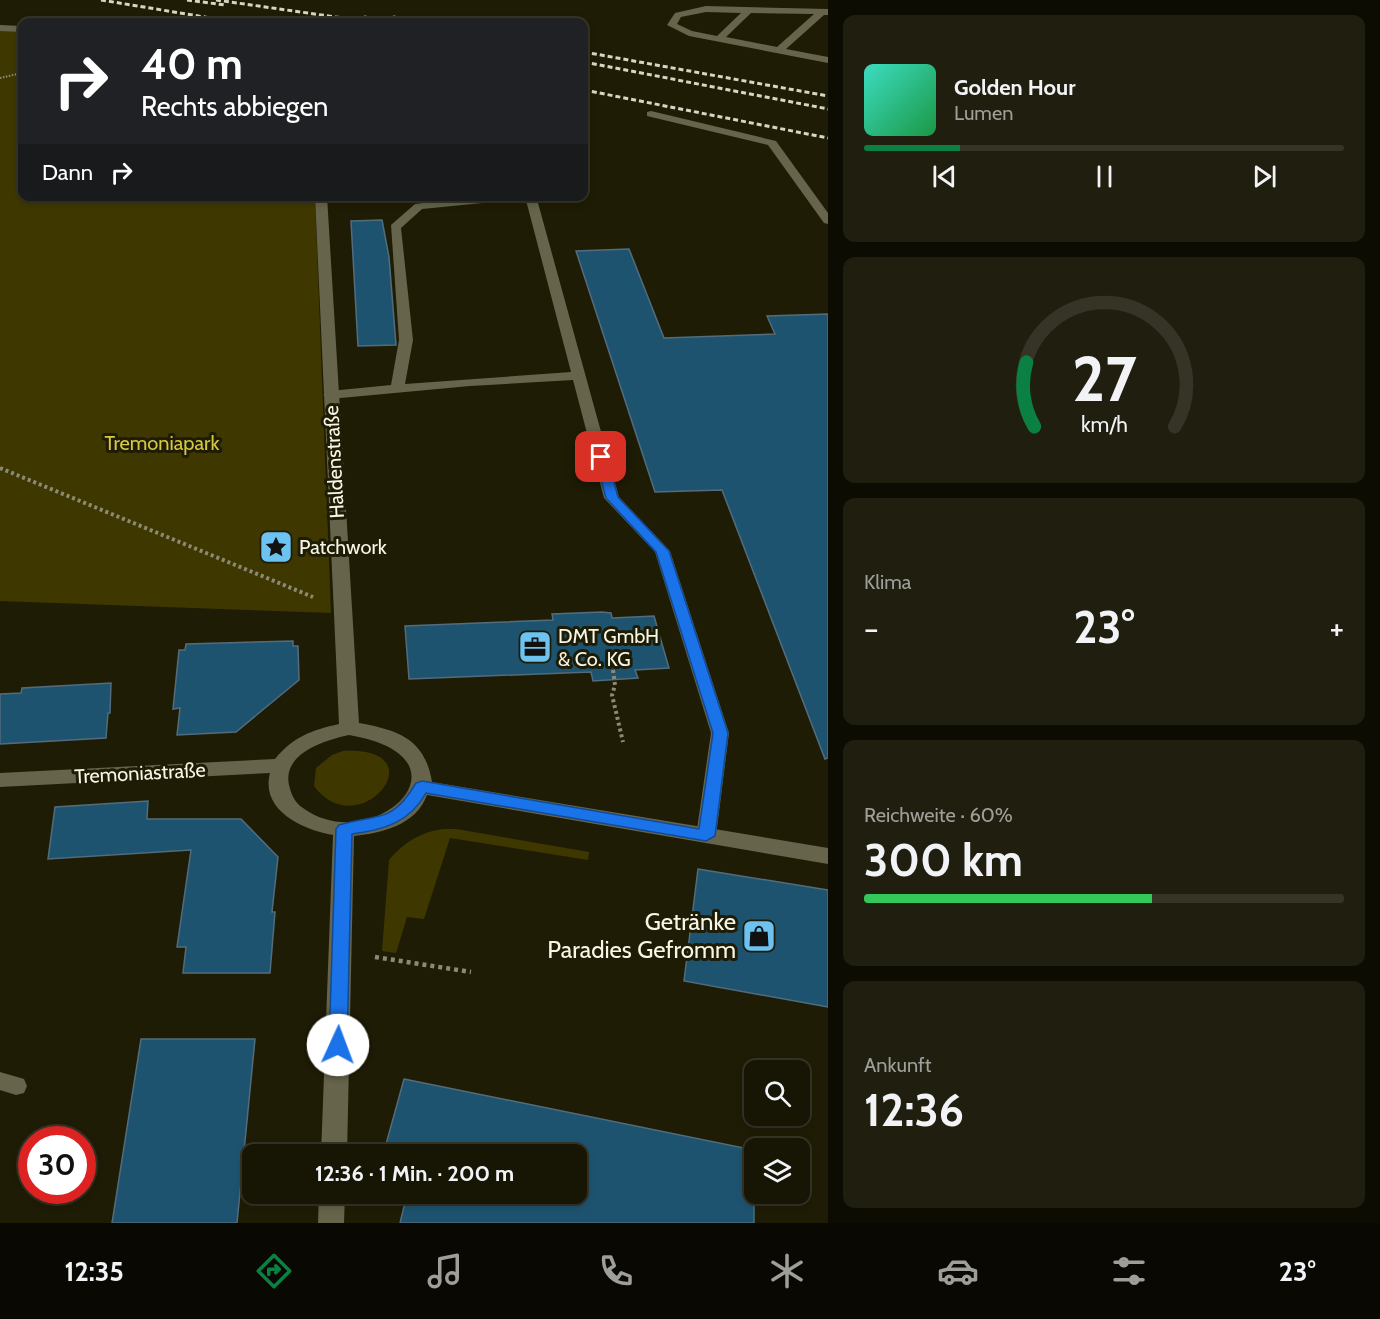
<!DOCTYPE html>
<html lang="de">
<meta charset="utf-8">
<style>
body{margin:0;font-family:Cabin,sans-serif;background:#201e0e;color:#f1f3f6;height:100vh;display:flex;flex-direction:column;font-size:22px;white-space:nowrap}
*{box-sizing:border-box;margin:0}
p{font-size:20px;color:#9e9f9a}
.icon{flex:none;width:33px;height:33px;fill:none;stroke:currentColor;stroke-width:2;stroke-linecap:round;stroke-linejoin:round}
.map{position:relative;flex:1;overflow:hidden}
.side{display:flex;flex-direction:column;gap:15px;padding:15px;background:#0d0c02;width:552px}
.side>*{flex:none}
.hud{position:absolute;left:18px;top:18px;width:570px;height:183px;border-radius:12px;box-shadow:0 3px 9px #0003,0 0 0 2px #363426;background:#202124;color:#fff;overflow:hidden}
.buttons{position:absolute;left:744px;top:1060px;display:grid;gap:12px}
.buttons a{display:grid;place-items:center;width:66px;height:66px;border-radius:12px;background:#171504;box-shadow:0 3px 9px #0003,0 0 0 2px #363426;font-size:30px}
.speed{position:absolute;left:18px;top:1126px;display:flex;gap:12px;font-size:30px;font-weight:700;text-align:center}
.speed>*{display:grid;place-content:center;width:78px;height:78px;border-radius:50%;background:#171504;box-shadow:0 3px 9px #0003,0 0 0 2px #363426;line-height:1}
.speed .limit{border:9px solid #d22;background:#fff;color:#111}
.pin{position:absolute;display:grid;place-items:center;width:51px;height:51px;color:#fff;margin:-26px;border-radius:12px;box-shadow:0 3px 9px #0006}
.me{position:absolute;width:66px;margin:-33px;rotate:2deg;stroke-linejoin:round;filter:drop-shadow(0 0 4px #0008)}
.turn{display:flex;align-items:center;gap:21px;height:126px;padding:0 24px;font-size:27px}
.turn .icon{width:78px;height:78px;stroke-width:2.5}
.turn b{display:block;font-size:42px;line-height:51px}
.then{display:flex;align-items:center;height:57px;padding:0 24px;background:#0003;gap:12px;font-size:22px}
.big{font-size:45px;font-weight:700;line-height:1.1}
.side .tile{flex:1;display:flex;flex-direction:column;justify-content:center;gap:9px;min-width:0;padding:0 21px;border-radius:12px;background:#201e0e}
.side .dial{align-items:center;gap:0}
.dial svg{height:156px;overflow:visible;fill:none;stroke:#363426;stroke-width:7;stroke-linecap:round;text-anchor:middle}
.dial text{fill:#f1f3f6;stroke:none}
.song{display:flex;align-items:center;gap:18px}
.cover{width:72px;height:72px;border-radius:9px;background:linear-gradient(135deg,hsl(170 70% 55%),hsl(140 70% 35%))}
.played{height:6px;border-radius:3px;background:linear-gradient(90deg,#0b8043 20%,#363426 20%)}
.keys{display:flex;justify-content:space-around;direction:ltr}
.heat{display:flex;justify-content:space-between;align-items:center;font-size:33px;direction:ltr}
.charge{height:9px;border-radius:4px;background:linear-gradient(90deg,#34c759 60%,#363426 0)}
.trip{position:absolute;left:242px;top:1144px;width:345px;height:60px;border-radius:12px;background:#171504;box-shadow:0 3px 9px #0003,0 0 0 2px #363426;font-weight:700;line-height:60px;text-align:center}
.menu{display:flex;height:96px;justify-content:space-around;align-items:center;background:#090802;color:#9e9f9a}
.menu .icon{width:42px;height:42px}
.menu .on{color:#0b8043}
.menu b{font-size:27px;color:#f1f3f6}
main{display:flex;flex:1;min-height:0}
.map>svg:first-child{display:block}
.green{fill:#3e3800}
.building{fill:#1e536f;stroke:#526c7b;stroke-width:1.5}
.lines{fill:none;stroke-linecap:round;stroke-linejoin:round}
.path-far2{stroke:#8c8a77;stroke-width:2;stroke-dasharray:1.5 1.5;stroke-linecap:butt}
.path-far1{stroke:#8c8a77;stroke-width:4;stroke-dasharray:3 3;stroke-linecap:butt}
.path{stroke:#8c8a77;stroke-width:4.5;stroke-dasharray:4 4;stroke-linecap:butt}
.lane{fill:#66644a;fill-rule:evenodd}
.street{fill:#66644a;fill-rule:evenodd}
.rail{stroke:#d7d6c5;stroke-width:3;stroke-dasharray:5 3;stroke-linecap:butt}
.route{fill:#1a73e8;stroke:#114b97;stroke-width:1.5}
.labels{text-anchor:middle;stroke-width:6;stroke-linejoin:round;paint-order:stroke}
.park-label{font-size:20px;fill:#d6c842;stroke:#1f1c05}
.street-label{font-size:20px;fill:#f7f6e7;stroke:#1f1c05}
.poi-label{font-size:20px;fill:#f7f6e7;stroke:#1f1c05;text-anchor:start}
.near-poi-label{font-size:24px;fill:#f7f6e7;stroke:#1f1c05;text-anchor:end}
</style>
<main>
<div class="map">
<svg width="828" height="1223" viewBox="0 0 828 1223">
<rect width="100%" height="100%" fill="#1f1c05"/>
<path class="green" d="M 0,29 L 22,30 L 22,196 L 315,197 L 331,613 L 0,601 Z
M 343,751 C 441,746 359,847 314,786 L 316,768 L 332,755 Z
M 443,829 L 456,829 L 589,852 L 588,860 L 450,838 L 424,919 L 407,917 L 396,953 L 382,951 L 389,860 C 404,842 421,832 443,829 Z"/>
<path class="building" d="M 382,220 L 389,257 L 396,345 L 358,346 L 351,221 Z
M 629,249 L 664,338 L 775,334 L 767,316 L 828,314 L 828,758 L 825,759 L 722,490 L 655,492 L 576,251 Z
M 602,612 L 611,613 L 612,618 L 654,616 L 669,668 L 635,670 L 638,678 L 593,681 L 591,672 L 409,679 L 405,626 L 553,620 L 552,614 Z
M 293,641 L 293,646 L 298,646 L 299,680 L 236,732 L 177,735 L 180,708 L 173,709 L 179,650 L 185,650 L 186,644 Z
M 111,683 L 110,713 L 108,713 L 106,738 L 0,744 L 0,694 L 21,693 L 22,688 Z
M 148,801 L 147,819 L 241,819 L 278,857 L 272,912 L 275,912 L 270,973 L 183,973 L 186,947 L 177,947 L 191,850 L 48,859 L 55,807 Z
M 698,869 L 828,890 L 828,1007 L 684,981 Z
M 141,1039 L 255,1039 L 237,1223 L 112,1223 Z
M 404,1079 L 754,1150 L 754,1223 L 400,1223 L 407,1194 L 576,1194 L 576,1155 L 383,1155 Z"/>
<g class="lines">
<path class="path-far2" d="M 0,78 L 22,73"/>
<path class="path-far1" d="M 0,468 L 313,597
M 613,670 L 615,685 L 612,695 L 623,742"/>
<path class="path" d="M 375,957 L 471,972"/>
<path class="lane" d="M 706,6 L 828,9 L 828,15 L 824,15 L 786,49 L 828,57 L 828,63 L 689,36 L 667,25 L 675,13 ZM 706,12 L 741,13 L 717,36 L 692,31 L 677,24 L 681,17 ZM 751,13 L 814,14 L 777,47 L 726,37 Z
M 651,111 L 776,141 L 828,213 L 828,224 L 824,223 L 768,145 L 647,116 L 647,112 Z
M 483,196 L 532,196 L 538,203 L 619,497 L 670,551 L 729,733 L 716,836 L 713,841 L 699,841 L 696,836 L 711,733 L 655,552 L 604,498 L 573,380 L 470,386 L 330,399 L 323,395 L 330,391 L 391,385 L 399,340 L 391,225 L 415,204 ZM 523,199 L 527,204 L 571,372 L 405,384 L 413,340 L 401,228 L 422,209 Z
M 0,1072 L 24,1079 L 27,1086 L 24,1093 L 16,1095 L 0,1090 Z"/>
<path class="street" d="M 0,25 L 22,26 L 22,32 L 0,31 Z
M 315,196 L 327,196 L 359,723 C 397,730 425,738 432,782 L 828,848 L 828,864 L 427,795 C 416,825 382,833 354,836 L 347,1155 L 321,1155 L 333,835 C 304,830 260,811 270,773 L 0,787 L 0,773 L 275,759 C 293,737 312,730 339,724 ZM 349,735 C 482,758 372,859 303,808 C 295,803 291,794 289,785 C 282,753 326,740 349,735 Z
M 319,1194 L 345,1194 L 344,1223 L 318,1223 Z"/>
<path class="rail" d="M 101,0 L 235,22
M 187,0 L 225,5
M 216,0 L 371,22
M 364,17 L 402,22
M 393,17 L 432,22
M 584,52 L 828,96
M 584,62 L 828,109
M 584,90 L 828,138"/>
</g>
<path class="route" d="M 601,453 L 607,457 L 618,497 L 669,551 L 728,733 L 715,836 L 706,841 L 426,793 C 410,822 384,830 352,834 L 347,1045 L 344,1050 L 338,1052 L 331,1050 L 329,1045 L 336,829 L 339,825 C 378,813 391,825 416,783 L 422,781 L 699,829 L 713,733 L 656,552 L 606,498 L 595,457 Z"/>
<defs>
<symbol id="sight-square" viewBox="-11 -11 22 22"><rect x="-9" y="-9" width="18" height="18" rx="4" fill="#6cc3f2" stroke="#1f1c05"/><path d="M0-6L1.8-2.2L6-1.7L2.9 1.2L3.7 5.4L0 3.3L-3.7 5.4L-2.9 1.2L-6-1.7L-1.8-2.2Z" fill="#111"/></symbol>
<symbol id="office-square" viewBox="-11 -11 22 22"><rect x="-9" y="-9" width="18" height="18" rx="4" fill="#6cc3f2" stroke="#1f1c05"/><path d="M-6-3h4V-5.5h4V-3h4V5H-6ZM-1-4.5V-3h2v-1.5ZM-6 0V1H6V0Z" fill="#111"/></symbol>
<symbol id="shop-square" viewBox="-11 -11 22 22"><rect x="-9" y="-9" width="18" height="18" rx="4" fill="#6cc3f2" stroke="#1f1c05"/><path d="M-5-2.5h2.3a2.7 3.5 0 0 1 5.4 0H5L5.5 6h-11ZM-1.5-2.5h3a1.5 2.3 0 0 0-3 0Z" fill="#111"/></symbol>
</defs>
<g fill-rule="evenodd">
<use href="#sight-square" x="257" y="528" width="38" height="38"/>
<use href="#office-square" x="516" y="628" width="38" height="38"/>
<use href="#shop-square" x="740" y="917" width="38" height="38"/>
</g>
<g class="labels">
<g class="park-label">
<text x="162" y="450">Tremoniapark</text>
</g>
<g class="street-label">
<text transform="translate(334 462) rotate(-93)" y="7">Haldenstraße</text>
<text transform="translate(140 773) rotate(-3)" y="7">Tremoniastraße</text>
</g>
<g class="poi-label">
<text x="299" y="554">Patchwork</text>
<text x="558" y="643">DMT GmbH<tspan x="558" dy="23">&amp; Co. KG</tspan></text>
</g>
<g class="near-poi-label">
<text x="736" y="930">Getränke<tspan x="736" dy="28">Paradies Gefromm</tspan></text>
</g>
</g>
</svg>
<div class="buttons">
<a><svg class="icon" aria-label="search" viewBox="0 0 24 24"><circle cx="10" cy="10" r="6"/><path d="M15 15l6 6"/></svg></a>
<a><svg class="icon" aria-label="layers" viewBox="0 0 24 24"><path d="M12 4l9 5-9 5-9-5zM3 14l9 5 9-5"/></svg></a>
</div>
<div class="speed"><div class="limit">30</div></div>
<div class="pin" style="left:601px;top:457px;background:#d93025"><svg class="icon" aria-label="arrive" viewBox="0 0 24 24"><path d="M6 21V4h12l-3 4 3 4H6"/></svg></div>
<svg class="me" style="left:338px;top:1045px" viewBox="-20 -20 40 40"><circle r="19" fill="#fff"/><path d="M0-13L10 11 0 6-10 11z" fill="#1a73e8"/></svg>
<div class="trip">12:36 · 1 Min. · 200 m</div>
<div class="hud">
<div class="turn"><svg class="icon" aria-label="right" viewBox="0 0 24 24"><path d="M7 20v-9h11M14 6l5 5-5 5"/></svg><div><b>40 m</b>Rechts abbiegen</div></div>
<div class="then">Dann<svg class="icon" aria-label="right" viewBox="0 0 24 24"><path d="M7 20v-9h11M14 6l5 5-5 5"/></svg></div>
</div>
</div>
<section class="side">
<div class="tile">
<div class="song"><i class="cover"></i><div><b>Golden Hour</b><p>Lumen</p></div></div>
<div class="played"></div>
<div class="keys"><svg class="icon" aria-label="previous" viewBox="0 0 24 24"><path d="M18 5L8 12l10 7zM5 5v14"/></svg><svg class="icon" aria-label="pause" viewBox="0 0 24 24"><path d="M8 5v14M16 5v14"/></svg><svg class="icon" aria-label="next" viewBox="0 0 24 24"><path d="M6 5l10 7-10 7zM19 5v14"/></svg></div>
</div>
<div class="tile dial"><svg viewBox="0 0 100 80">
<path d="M14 69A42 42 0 1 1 86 69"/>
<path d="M14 69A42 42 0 0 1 10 36" stroke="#0b8043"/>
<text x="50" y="56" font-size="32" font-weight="700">27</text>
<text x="50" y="72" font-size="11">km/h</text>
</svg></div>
<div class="tile"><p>Klima</p>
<div class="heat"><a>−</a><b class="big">23°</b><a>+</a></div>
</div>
<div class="tile"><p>Reichweite · 60%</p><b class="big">300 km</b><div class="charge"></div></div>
<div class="tile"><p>Ankunft</p><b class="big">12:36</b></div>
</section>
</main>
<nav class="menu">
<b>12:35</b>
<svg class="icon on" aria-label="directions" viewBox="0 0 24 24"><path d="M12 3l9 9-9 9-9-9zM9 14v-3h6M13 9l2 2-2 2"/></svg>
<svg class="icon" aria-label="music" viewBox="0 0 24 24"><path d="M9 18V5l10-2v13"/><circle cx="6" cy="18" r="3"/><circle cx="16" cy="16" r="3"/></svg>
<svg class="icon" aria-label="phone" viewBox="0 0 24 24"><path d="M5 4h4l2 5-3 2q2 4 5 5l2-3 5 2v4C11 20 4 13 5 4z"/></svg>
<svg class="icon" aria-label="climate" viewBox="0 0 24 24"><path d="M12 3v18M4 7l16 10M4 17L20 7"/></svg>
<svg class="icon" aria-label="car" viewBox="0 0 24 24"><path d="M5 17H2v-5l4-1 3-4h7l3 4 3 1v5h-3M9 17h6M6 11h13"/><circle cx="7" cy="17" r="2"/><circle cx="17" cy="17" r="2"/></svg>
<svg class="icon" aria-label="filters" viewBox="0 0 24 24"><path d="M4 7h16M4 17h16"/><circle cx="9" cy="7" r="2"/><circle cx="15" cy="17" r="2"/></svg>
<b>23°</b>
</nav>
